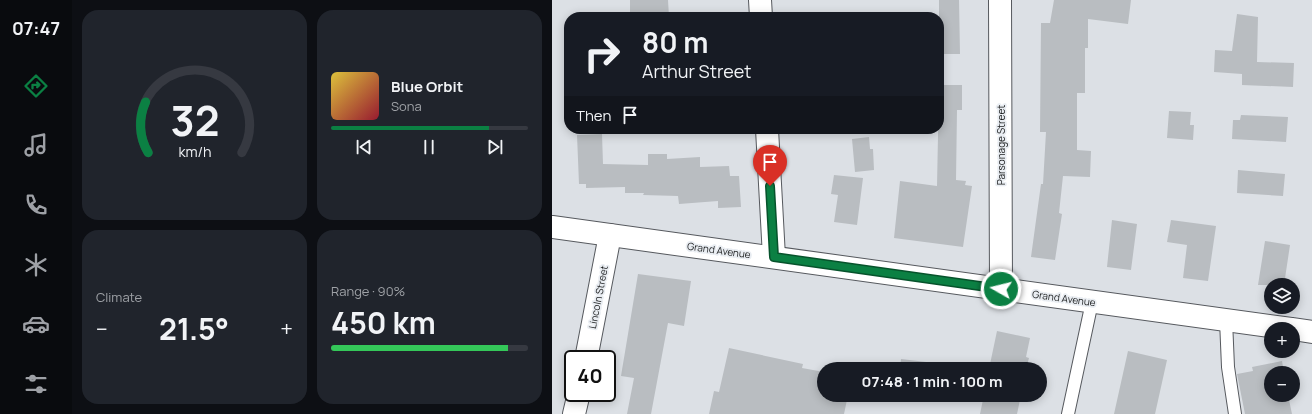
<!DOCTYPE html>
<meta charset="utf-8">
<style>
body{margin:0;font-family:Manrope,sans-serif;background:#20242c;color:#f1f3f6;height:100vh;display:flex;flex-direction:column;font-size:15px;white-space:nowrap}
*{box-sizing:border-box;margin:0}
p{font-size:13px;color:#9ea1a6}
.icon{flex:none;width:22px;height:22px;fill:none;stroke:currentColor;stroke-width:2;stroke-linecap:round;stroke-linejoin:round}
.map{position:relative;flex:1;overflow:hidden}
.side{display:flex;flex-direction:column;gap:10px;padding:10px;background:#0d0f14;width:480px}
.side>*{flex:none}
.banner{position:absolute;left:12px;top:12px;width:380px;height:122px;border-radius:16px;box-shadow:0 2px 10px #0003;background:#171b24;color:#f1f3f6;overflow:hidden}
.controls{position:absolute;left:712px;top:278px;display:grid;gap:8px}
.controls a{display:grid;place-items:center;width:36px;height:36px;border-radius:50%;background:#171b24;box-shadow:0 2px 10px #0003;font-size:20px}
.speed{position:absolute;left:12px;top:350px;display:flex;gap:8px;font-size:20px;font-weight:700;text-align:center}
.speed>*{display:grid;place-content:center;width:52px;height:52px;border-radius:50%;background:#171b24;box-shadow:0 2px 10px #0003;line-height:1}
.speed .limit{border:2px solid #111;border-radius:6px;background:#fff;color:#111}
.pin{position:absolute;display:grid;place-items:center;width:34px;height:34px;color:#fff;margin:-41px -17px;border-radius:50% 50% 50% 0;rotate:-45deg;box-shadow:0 0 4px #0007}
.pin .icon{rotate:45deg}
.me{position:absolute;width:44px;margin:-22px;rotate:278deg;stroke-linejoin:round;filter:drop-shadow(0 0 3px #0008)}
.turn{display:flex;align-items:center;gap:14px;height:84px;padding:0 12px;font-size:18px}
.turn .icon{width:52px;height:52px;stroke-width:2.5}
.turn b{display:block;font-size:28px;line-height:34px}
.then{display:flex;align-items:center;height:38px;padding:0 12px;background:#0003;gap:8px;font-size:15px}
.big{font-size:30px;font-weight:700;line-height:1.1}
.side .tile{flex:1;display:flex;flex-direction:column;justify-content:center;gap:6px;min-width:0;padding:0 14px;border-radius:16px;background:#20242c}
.side .dial{align-items:center;gap:0}
.dial svg{height:104px;overflow:visible;fill:none;stroke:#363941;stroke-width:7;stroke-linecap:round;text-anchor:middle}
.dial text{fill:#f1f3f6;stroke:none}
.song{display:flex;align-items:center;gap:12px}
.cover{width:48px;height:48px;border-radius:6px;background:linear-gradient(135deg,hsl(50 70% 55%),hsl(350 70% 35%))}
.played{height:4px;border-radius:2px;background:linear-gradient(90deg,#0b8043 80%,#363941 80%)}
.keys{display:flex;justify-content:space-around;direction:ltr}
.heat{display:flex;justify-content:space-between;align-items:center;font-size:22px;direction:ltr}
.charge{height:6px;border-radius:3px;background:linear-gradient(90deg,#34c759 90%,#363941 0)}
.side .tiles{flex:1;display:grid;gap:10px;grid-template-columns:repeat(2,1fr)}
.trip{position:absolute;left:265px;top:362px;width:230px;height:40px;border-radius:20px;background:#171b24;box-shadow:0 2px 10px #0003;font-weight:700;line-height:40px;text-align:center}
main{display:flex;flex:1;min-height:0}
.dock{display:flex;flex-direction:column;width:72px;justify-content:space-around;align-items:center;background:#090b0e;color:#9ea1a6}
.dock .icon{width:28px;height:28px}
.dock .current{color:#0b8043}
.dock b{font-size:18px;color:#f1f3f6}
.map>svg:first-child{display:block}
.building{fill:#b9bdc1}
.lines{fill:none;stroke-linecap:round;stroke-linejoin:round}
.lane-casing{stroke:#56595e;stroke-width:14}
.street-casing{stroke:#56595e;stroke-width:24}
.secondary-casing{stroke:#56595e;stroke-width:24}
.lane{stroke:#fff;stroke-width:12}
.street{stroke:#fff;stroke-width:22}
.secondary{stroke:#fff;stroke-width:22}
.route-casing{stroke:#07532c;stroke-width:10}
.route{stroke:#0b8043;stroke-width:7}
.labels{text-anchor:middle;stroke-width:3.5;stroke-linejoin:round;paint-order:stroke}
.street-label{font-size:10px;fill:#1b1d1e;stroke:#e9edf2}
</style>
<main>
<nav class="dock">
<b>07:47</b>
<svg class="icon current" aria-label="directions" viewBox="0 0 24 24"><path d="M12 3l9 9-9 9-9-9zM9 14v-3h6M13 9l2 2-2 2"/></svg>
<svg class="icon" aria-label="music" viewBox="0 0 24 24"><path d="M9 18V5l10-2v13"/><circle cx="6" cy="18" r="3"/><circle cx="16" cy="16" r="3"/></svg>
<svg class="icon" aria-label="phone" viewBox="0 0 24 24"><path d="M5 4h4l2 5-3 2q2 4 5 5l2-3 5 2v4C11 20 4 13 5 4z"/></svg>
<svg class="icon" aria-label="climate" viewBox="0 0 24 24"><path d="M12 3v18M4 7l16 10M4 17L20 7"/></svg>
<svg class="icon" aria-label="car" viewBox="0 0 24 24"><path d="M5 17H2v-5l4-1 3-4h7l3 4 3 1v5h-3M9 17h6M6 11h13"/><circle cx="7" cy="17" r="2"/><circle cx="17" cy="17" r="2"/></svg>
<svg class="icon" aria-label="filters" viewBox="0 0 24 24"><path d="M4 7h16M4 17h16"/><circle cx="9" cy="7" r="2"/><circle cx="15" cy="17" r="2"/></svg>
</nav>
<section class="side">
<div class="tiles">
<div class="tile dial"><svg viewBox="0 0 100 80">
<path d="M14 69A42 42 0 1 1 86 69"/>
<path d="M14 69A42 42 0 0 1 12 30" stroke="#0b8043"/>
<text x="50" y="56" font-size="32" font-weight="700">32</text>
<text x="50" y="72" font-size="11">km/h</text>
</svg></div>
<div class="tile">
<div class="song"><i class="cover"></i><div><b>Blue Orbit</b><p>Sona</p></div></div>
<div class="played"></div>
<div class="keys"><svg class="icon" aria-label="previous" viewBox="0 0 24 24"><path d="M18 5L8 12l10 7zM5 5v14"/></svg><svg class="icon" aria-label="pause" viewBox="0 0 24 24"><path d="M8 5v14M16 5v14"/></svg><svg class="icon" aria-label="next" viewBox="0 0 24 24"><path d="M6 5l10 7-10 7zM19 5v14"/></svg></div>
</div>
<div class="tile"><p>Climate</p>
<div class="heat"><a>−</a><b class="big">21.5°</b><a>+</a></div>
</div>
<div class="tile"><p>Range · 90%</p><b class="big">450 km</b><div class="charge"></div></div>
</div>
</section>
<div class="map">
<svg width="760" height="414" viewBox="0 0 760 414">
<rect width="100%" height="100%" fill="#dce0e5"/>
<path class="building" d="M 78,0 L 116,0 L 117,17 L 78,17 Z
M 387,0 L 407,0 L 408,54 L 387,54 Z
M 502,0 L 579,0 L 576,24 L 536,19 L 536,48 L 533,48 L 533,93 L 525,93 L 525,150 L 539,151 L 538,177 L 511,176 L 507,213 L 510,214 L 503,260 L 479,257 L 489,184 L 491,184 L 494,132 L 488,132 L 489,23 L 498,23 Z
M 685,14 L 706,17 L 705,62 L 742,63 L 741,87 L 690,85 L 690,74 L 662,72 L 663,50 L 680,51 Z
M 387,85 L 410,85 L 410,110 L 405,110 L 404,180 L 414,181 L 413,185 L 420,186 L 411,247 L 342,238 L 348,181 L 385,186 Z
M 617,111 L 639,112 L 638,125 L 642,125 L 641,140 L 615,138 Z
M 689,115 L 736,117 L 734,142 L 680,139 L 681,120 L 688,120 Z
M 50,134 L 51,164 L 96,165 L 96,154 L 115,154 L 115,159 L 148,157 L 148,167 L 177,166 L 178,176 L 187,176 L 189,207 L 166,208 L 166,201 L 127,204 L 126,196 L 91,195 L 92,193 L 73,193 L 73,187 L 34,188 L 34,184 L 27,184 L 25,135 Z
M 317,137 L 318,149 L 321,149 L 322,170 L 303,172 L 300,139 Z
M 686,170 L 733,174 L 731,196 L 685,193 Z
M 282,175 L 311,178 L 305,225 L 282,222 L 286,195 L 279,194 Z
M 560,220 L 585,224 L 579,270 L 555,267 Z
M 619,220 L 664,226 L 656,281 L 631,278 L 635,245 L 615,242 Z
M 713,241 L 738,245 L 732,285 L 706,285 Z
M 86,274 L 139,281 L 132,326 L 116,323 L 99,414 L 75,414 L 82,378 L 69,376 Z
M 445,331 L 478,338 L 474,357 L 477,358 L 474,369 L 437,369 Z
M 177,348 L 251,364 L 250,368 L 272,372 L 272,395 L 296,395 L 292,414 L 157,414 L 162,391 L 167,392 Z
M 576,351 L 615,360 L 603,414 L 562,414 Z
M 349,359 L 391,364 L 391,369 L 348,369 Z
M 730,361 L 732,373 L 719,373 L 719,395 L 736,395 L 740,414 L 693,414 L 685,374 L 701,371 L 700,367 Z
M 355,395 L 387,395 L 386,399 Z
M 432,395 L 469,395 L 465,414 L 428,414 Z"/>
<g class="lines">
<defs>
<path id="lane" d="M 674,320 L 676,367 L 683,414
M 516,414 L 540,302"/>
<path id="street" d="M 208,0 L 209,17
M 448,0 L 449,289
M 215,129 L 222,257
M 34,359 L 58,235
M 22,414 L 27,393"/>
<path id="secondary" d="M 0,227 L 739,329
M 741,329 L 760,332"/>
</defs>
<use href="#lane" class="lane-casing"/>
<use href="#street" class="street-casing"/>
<use href="#secondary" class="secondary-casing"/>
<use href="#lane" class="lane"/>
<use href="#street" class="street"/>
<use href="#secondary" class="secondary"/>
</g>
<g class="lines">
<defs>
<path id="route" d="M 218,186 L 222,257 L 449,289"/>
</defs>
<use href="#route" class="route-casing"/>
<use href="#route" class="route"/>
</g>
<g class="labels">
<g class="street-label">
<text transform="translate(449 145) rotate(-90)" y="4">Parsonage Street</text>
<text transform="translate(167 250) rotate(8)" y="4">Grand Avenue</text>
<text transform="translate(46 297) rotate(-79)" y="4">Lincoln Street</text>
<text transform="translate(512 298) rotate(8)" y="4">Grand Avenue</text>
</g>
</g>
</svg>
<div class="controls">
<a><svg class="icon" aria-label="layers" viewBox="0 0 24 24"><path d="M12 4l9 5-9 5-9-5zM3 14l9 5 9-5"/></svg></a>
<a>+</a>
<a>−</a>
</div>
<div class="speed"><div class="limit">40</div></div>
<div class="pin" style="left:218px;top:186px;background:#d93025"><svg class="icon" aria-label="arrive" viewBox="0 0 24 24"><path d="M6 21V4h12l-3 4 3 4H6"/></svg></div>
<svg class="me" style="left:449px;top:289px" viewBox="-20 -20 40 40"><circle r="17" fill="#0b8043" stroke="#fff" stroke-width="3"/><path d="M0-11L8 9 0 5-8 9z" fill="#fff"/></svg>
<div class="trip">07:48 · 1 min · 100 m</div>
<div class="banner">
<div class="turn"><svg class="icon" aria-label="right" viewBox="0 0 24 24"><path d="M7 20v-9h11M14 6l5 5-5 5"/></svg><div><b>80 m</b>Arthur Street</div></div>
<div class="then">Then<svg class="icon" aria-label="arrive" viewBox="0 0 24 24"><path d="M6 21V4h12l-3 4 3 4H6"/></svg></div>
</div>
</div>
</main>
